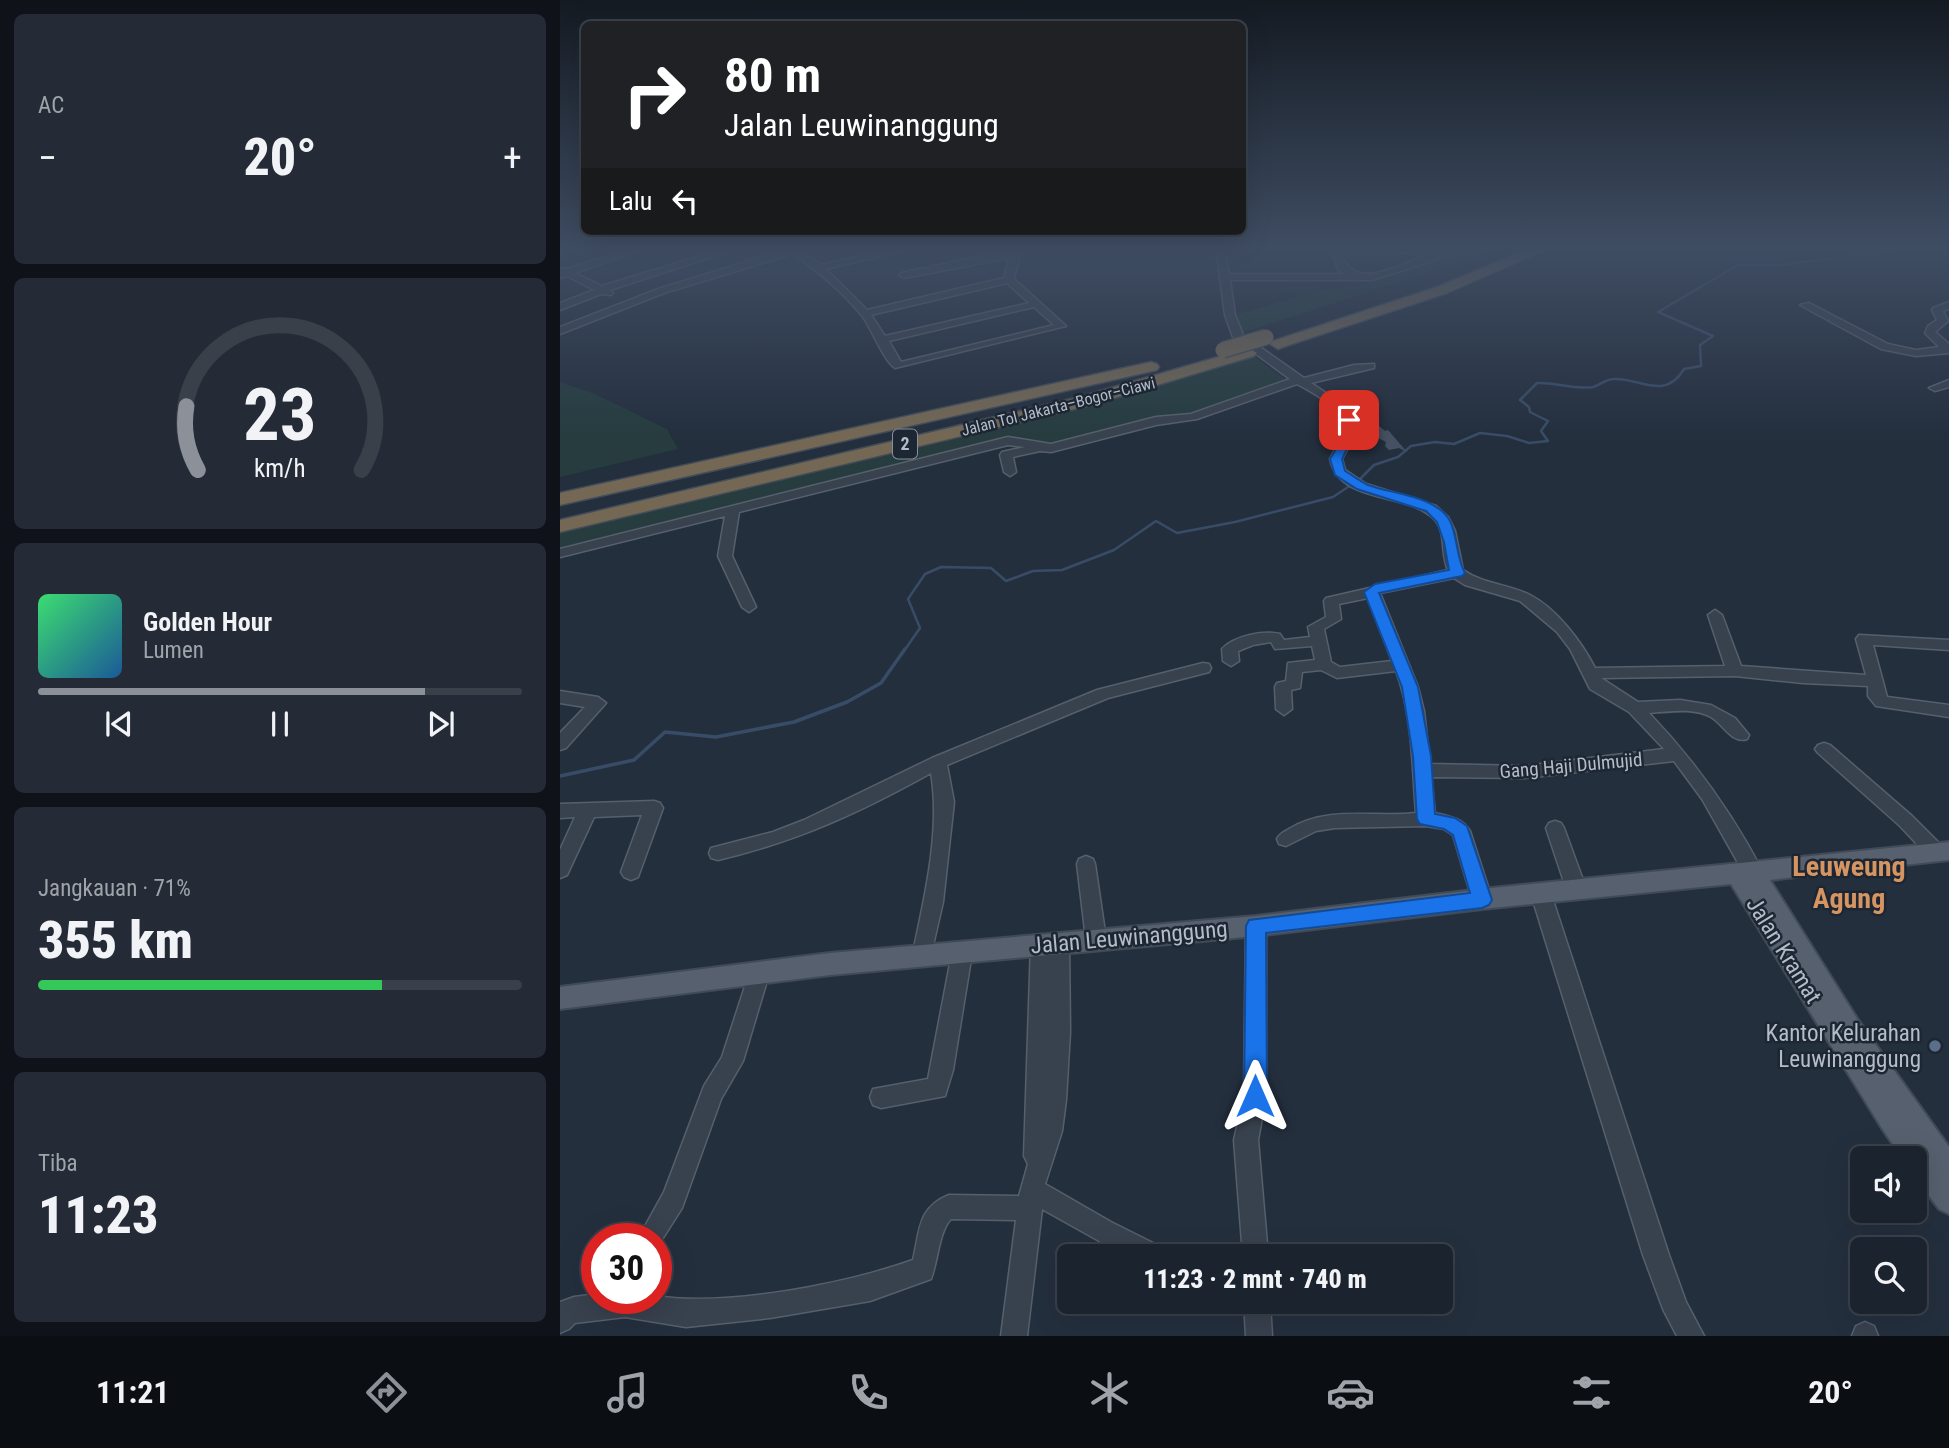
<!DOCTYPE html>
<html lang="id">
<meta charset="utf-8">
<style>
body{margin:0;font-family:"Roboto Condensed",sans-serif;background:#242b36;color:#f1f3f6;height:100vh;display:flex;flex-direction:column;font-size:26px;white-space:nowrap}
*{box-sizing:border-box;margin:0}
p{font-size:23px;color:#a0a4aa}
.icon{flex:none;width:38px;height:38px;fill:none;stroke:currentColor;stroke-width:2;stroke-linecap:round;stroke-linejoin:round}
.map{position:relative;flex:1;overflow:hidden}
.drawer{display:flex;flex-direction:column;gap:14px;padding:14px;background:#0f1319;width:560px}
.drawer>*{flex:none}
.top-card{position:absolute;left:21px;top:21px;width:665px;height:214px;border-radius:10px;box-shadow:0 7px 28px #0002,0 0 0 2px #39404a;background:#202124;color:#fff;overflow:hidden}
.tools{position:absolute;left:1290px;top:1146px;display:grid;gap:14px}
.tools a{display:grid;place-items:center;width:77px;height:77px;border-radius:10px;background:#1b232e;box-shadow:0 7px 28px #0002,0 0 0 2px #39404a;font-size:35px}
.speed{position:absolute;left:21px;top:1223px;display:flex;gap:14px;font-size:35px;font-weight:700;text-align:center}
.speed>*{display:grid;place-content:center;width:91px;height:91px;border-radius:50%;background:#1b232e;box-shadow:0 7px 28px #0002,0 0 0 2px #39404a;line-height:1}
.speed .limit{border:10px solid #d22;background:#fff;color:#111}
.pin{position:absolute;display:grid;place-items:center;width:60px;height:60px;color:#fff;margin:-30px;border-radius:14px;box-shadow:0 4px 10px #0006}
.me{position:absolute;width:77px;margin:-38px;rotate:0deg;stroke-linejoin:round;filter:drop-shadow(0 0 5px #0008)}
.turn{display:flex;align-items:center;gap:24px;height:147px;padding:0 28px;font-size:32px}
.turn .icon{width:91px;height:91px;stroke-width:2.5}
.turn b{display:block;font-size:49px;line-height:60px}
.then{display:flex;align-items:center;height:66px;padding:0 28px;background:#0003;gap:14px;font-size:26px}
.big{font-size:52px;font-weight:800;line-height:1.1}
.drawer .widget{flex:1;display:flex;flex-direction:column;justify-content:center;gap:10px;min-width:0;padding:0 24px;border-radius:10px;background:#242b36}
.drawer .dial{align-items:center;gap:0}
.dial svg{height:182px;overflow:visible;fill:none;stroke:#39404a;stroke-width:7;stroke-linecap:round;text-anchor:middle}
.dial text{fill:#f1f3f6;stroke:none}
.song{display:flex;align-items:center;gap:21px}
.cover{width:84px;height:84px;border-radius:10px;background:linear-gradient(135deg,hsl(140 70% 55%),hsl(210 70% 35%))}
.played{height:7px;border-radius:4px;background:linear-gradient(90deg,#8c9099 80%,#39404a 80%)}
.keys{display:flex;justify-content:space-around;direction:ltr}
.heat{display:flex;justify-content:space-between;align-items:center;font-size:38px;direction:ltr}
.charge{height:10px;border-radius:5px;background:linear-gradient(90deg,#34c759 71%,#39404a 0)}
.trip{position:absolute;left:497px;top:1244px;width:396px;height:70px;border-radius:10px;background:#1b232e;box-shadow:0 7px 28px #0002,0 0 0 2px #39404a;font-weight:800;line-height:70px;text-align:center}
.menu{display:flex;height:112px;justify-content:space-around;align-items:center;background:#0b0e12;color:#a0a4aa}
.menu .icon{width:49px;height:49px}
.menu .selected{color:#8c9099}
.menu b{font-size:32px;color:#f1f3f6}
main{display:flex;flex:1;min-height:0}
.map>svg:first-child{display:block}
.green{fill:#263c3f}
.lines{fill:none;stroke-linecap:round;stroke-linejoin:round}
.stream-far1{stroke:#394c67;stroke-width:2.5}
.stream{stroke:#394c67;stroke-width:3.5}
.building{fill:#455162}
.minor-casing{stroke:#565f6c;stroke-width:3}
.major-casing{stroke:#414a57;stroke-width:4}
.highway-casing{stroke:#434c59;stroke-width:3}
.minor{fill:#38414e;fill-rule:evenodd}
.major{fill:#56606e;fill-rule:evenodd}
.highway{fill:#746855;fill-rule:evenodd}
.highway-bridge-casing{stroke:#434c59;stroke-width:18;stroke-linecap:butt}
.highway-bridge{stroke:#746855;stroke-width:15}
.route{fill:#1a73e8;stroke:#114b97;stroke-width:2}
.service-dot{fill:#5c6f8a;stroke:#1d2633;stroke-width:2.5}
.labels{text-anchor:middle;stroke-width:5;stroke-linejoin:round;paint-order:stroke}
.far-street-label{font-size:16px;fill:#b4bcc9;stroke:#1d2633}
.shield{fill:#1d2633;stroke:#878f9c;stroke-width:2}
.shield-label{font-size:18px;font-weight:bold;fill:#b4bcc9}
.street-label{font-size:19px;fill:#b4bcc9;stroke:#1d2633}
.near-street-label{font-size:23px;fill:#b4bcc9;stroke:#1d2633}
.near-poi-label{font-size:23px;fill:#b4bcc9;stroke:#1d2633;text-anchor:end}
.near-quarter-label{font-size:28px;font-weight:bold;fill:#d59563;stroke:#1d2633}
</style>
<main>
<section class="drawer">
<div class="widget"><p>AC</p>
<div class="heat"><a>−</a><b class="big">20°</b><a>+</a></div>
</div>
<div class="widget dial"><svg viewBox="0 0 100 80">
<path d="M14 69A42 42 0 1 1 86 69"/>
<path d="M14 69A42 42 0 0 1 9 41" stroke="#8c9099"/>
<text x="50" y="56" font-size="32" font-weight="700">23</text>
<text x="50" y="72" font-size="11">km/h</text>
</svg></div>
<div class="widget">
<div class="song"><i class="cover"></i><div><b>Golden Hour</b><p>Lumen</p></div></div>
<div class="played"></div>
<div class="keys"><svg class="icon" aria-label="previous" viewBox="0 0 24 24"><path d="M18 5L8 12l10 7zM5 5v14"/></svg><svg class="icon" aria-label="pause" viewBox="0 0 24 24"><path d="M8 5v14M16 5v14"/></svg><svg class="icon" aria-label="next" viewBox="0 0 24 24"><path d="M6 5l10 7-10 7zM19 5v14"/></svg></div>
</div>
<div class="widget"><p>Jangkauan · 71%</p><b class="big">355 km</b><div class="charge"></div></div>
<div class="widget"><p>Tiba</p><b class="big">11:23</b></div>
</section>
<div class="map">
<svg width="1389" height="1336" viewBox="0 0 1389 1336">
<rect width="100%" height="100%" fill="#242f3e"/>
<path class="green" d="M 903,248 L 943,248 L 682,333 L 677,314 L 737,297 L 736,292 L 720,292 L 719,288 L 755,286 L 759,290 C 801,292 863,263 903,248 Z
M 689,353 L 729,382 L 633,416 L 569,425 L 484,446 L 469,444 L 457,437 L 0,549 L 0,526 L 525,401 Z
M 0,382 L 35,394 L 107,429 L 118,449 L 0,477 Z"/>
<g class="lines">
<path class="stream-far1" d="M 344,651 L 360,628 L 348,599 L 365,574 L 381,567 L 431,568 L 446,581 L 473,571 L 502,570 L 554,550 L 596,521 L 617,533 L 675,522 L 773,497 L 800,479 L 814,465 L 838,457 L 851,446 L 875,442 L 894,444 L 920,433 L 947,436 L 969,443 L 988,441 L 981,431 L 988,421 L 970,412 L 969,407 L 960,400 L 977,383 C 995,382 1015,390 1033,387 C 1040,385 1046,379 1054,379 C 1081,378 1105,401 1124,369 L 1141,366 L 1140,345 L 1153,336 L 1098,312 L 1178,265 L 1221,265 L 1352,248"/>
<path class="stream" d="M 0,776 L 74,760 L 105,732 L 156,737 L 234,722 L 287,702 L 321,683 L 345,649"/>
</g>
<path class="building" d="M 818,425 L 825,431 L 828,430 L 847,452 L 839,448 L 829,450 L 825,446 L 826,442 L 811,434 L 807,428 Z"/>
<g class="lines">
<defs>
<path id="minor" d="M 71,248 L 86,248 L 15,273 L 42,286 L 153,252 L 150,248 L 160,248 L 164,253 L 50,290 L 53,293 L 51,295 L 41,294 L 0,310 L 0,303 L 34,290 L 7,276 L 0,278 L 0,268 L 8,269 Z
M 231,248 L 246,248 L 241,251 L 261,265 L 336,248 L 355,248 L 266,269 L 307,310 L 444,278 L 449,258 L 344,278 L 339,275 L 341,273 L 426,255 L 451,253 L 452,248 L 461,248 L 454,279 L 506,326 L 335,368 C 324,361 312,330 303,317 C 283,292 259,272 233,254 L 104,293 L 0,334 L 0,327 L 98,289 ZM 447,283 L 469,303 L 325,336 L 311,315 ZM 474,307 L 494,325 L 341,362 L 329,341 Z
M 656,248 L 665,248 L 669,274 L 785,274 L 778,270 L 772,251 L 864,248 L 870,254 L 887,248 L 901,248 L 872,261 L 812,280 L 670,280 L 675,315 L 683,335 L 744,378 L 794,365 L 814,364 L 814,368 L 751,383 C 785,406 807,416 782,459 L 785,470 L 806,484 L 876,506 L 888,517 L 895,531 L 903,570 C 923,584 948,584 970,595 C 996,608 1022,642 1035,668 L 1165,666 L 1148,615 L 1155,610 L 1162,615 L 1181,666 L 1306,675 L 1296,639 L 1299,635 L 1389,640 L 1389,650 L 1313,645 L 1327,697 L 1389,705 L 1389,717 L 1316,706 L 1308,696 L 1308,686 L 1243,683 L 1175,676 L 1041,678 L 1078,702 L 1120,700 L 1151,705 L 1175,718 L 1189,735 L 1187,739 C 1172,744 1163,724 1151,717 C 1132,707 1109,712 1089,713 C 1135,761 1172,813 1203,872 L 1200,877 L 1193,880 L 1186,877 L 1142,799 L 1114,761 L 965,778 L 871,777 L 875,813 C 888,816 903,818 910,831 L 932,899 L 929,905 L 922,907 L 915,905 L 912,899 L 893,835 L 884,829 L 866,826 L 775,828 L 756,831 L 726,846 L 719,844 L 717,839 C 720,833 723,833 729,829 C 769,805 813,818 856,813 C 852,766 853,716 836,671 L 777,678 L 761,670 L 742,672 L 740,688 L 731,690 L 732,709 L 724,715 L 716,709 L 715,687 L 717,683 L 726,681 L 728,663 L 755,660 L 752,646 L 715,649 L 711,642 L 693,645 L 678,651 L 679,661 L 671,666 L 663,661 L 662,649 C 674,636 703,630 720,634 L 724,640 L 750,637 L 748,627 L 766,617 L 764,601 L 766,598 L 888,570 C 880,554 887,532 874,519 C 846,491 780,505 770,459 C 795,417 774,404 737,384 L 637,419 L 596,425 L 491,452 L 480,451 L 453,457 L 456,472 L 450,476 L 444,472 L 440,455 L 442,452 L 465,447 L 448,445 L 179,512 L 172,556 L 196,607 L 189,612 L 182,607 L 158,556 L 165,516 L 0,557 L 0,549 L 448,437 L 491,444 L 596,417 L 631,414 L 730,379 L 673,337 L 665,315 ZM 858,252 L 862,257 C 833,267 797,290 781,255 ZM 894,578 L 905,585 L 960,601 L 997,632 L 1010,649 L 1030,689 L 1069,712 L 1104,749 L 965,766 L 870,764 L 864,711 L 858,687 L 820,593 ZM 808,598 L 832,661 L 780,667 L 771,662 L 764,629 L 781,619 L 779,604 Z
M 1389,302 L 1389,309 L 1383,311 L 1388,321 L 1375,332 L 1389,344 L 1389,353 L 1356,356 L 1321,349 L 1240,305 L 1249,303 L 1328,344 L 1356,350 L 1379,347 L 1365,333 L 1368,326 L 1377,320 L 1372,310 L 1373,308 Z
M 1389,380 L 1389,387 L 1375,391 L 1369,388 Z
M 643,663 L 649,664 L 651,668 L 649,672 L 548,698 L 387,765 L 394,802 L 383,902 L 369,963 L 362,966 L 355,963 L 352,957 C 364,900 381,831 371,773 C 299,813 238,841 158,860 L 151,858 L 149,853 L 151,848 L 213,832 L 244,820 L 372,758 L 537,690 Z
M 0,691 L 38,697 L 46,703 L 6,748 L 0,750 L 0,733 L 25,707 L 0,703 Z
M 1264,743 L 1270,745 L 1352,816 L 1383,847 L 1385,852 L 1383,857 L 1376,859 L 1369,857 L 1340,826 L 1258,753 L 1255,749 L 1258,745 Z
M 94,801 L 100,803 L 103,808 L 78,877 L 71,880 L 64,877 L 61,872 L 82,815 L 34,817 L 7,875 L 0,878 L 0,850 L 15,817 L 0,818 L 0,804 Z
M 995,821 L 1001,823 L 1004,828 L 1027,891 L 1024,897 L 1017,899 L 1010,897 L 1007,891 L 986,828 L 989,823 Z
M 526,856 L 533,859 L 535,864 L 546,939 L 543,945 L 536,948 L 529,945 L 526,939 L 517,864 L 519,859 Z
M 981,886 L 988,888 L 991,894 L 1109,1255 L 1126,1302 L 1144,1336 L 1117,1336 L 1103,1309 L 1083,1255 L 971,894 L 974,888 Z
M 696,918 L 703,920 L 706,926 L 706,1096 L 698,1140 L 708,1256 L 683,1256 L 674,1140 L 684,1096 L 686,926 L 689,920 Z
M 499,933 L 506,936 L 509,942 L 510,1032 L 506,1100 L 502,1131 L 485,1184 L 551,1222 L 601,1247 L 604,1256 L 566,1256 L 482,1209 L 467,1336 L 441,1336 L 456,1220 L 391,1219 C 379,1231 378,1261 371,1279 L 310,1301 L 210,1318 L 126,1327 L 65,1317 L 15,1323 L 9,1329 L 0,1333 L 0,1302 L 14,1297 L 37,1294 L 37,1298 L 96,1298 L 96,1296 C 166,1307 286,1284 353,1260 C 360,1231 357,1208 389,1195 L 459,1196 L 468,1164 L 464,1156 L 471,944 L 474,938 L 481,935 L 490,941 L 492,936 Z
M 402,944 L 409,947 L 412,953 L 393,1070 L 385,1096 L 321,1108 L 313,1105 L 310,1097 L 313,1089 L 368,1079 L 392,953 L 395,947 Z
M 199,965 L 206,968 L 209,974 L 183,1061 L 161,1099 L 122,1208 L 96,1249 L 96,1239 L 78,1239 L 104,1192 L 144,1086 L 162,1057 L 189,974 L 192,968 Z
M 684,1302 L 710,1302 L 712,1336 L 686,1336 Z
M 1305,1322 L 1314,1326 L 1318,1336 L 1292,1336 L 1296,1326 Z"/>
<path id="major" d="M 1389,842 L 1389,860 L 1210,880 L 1298,1020 L 1389,1147 L 1389,1214 L 1379,1209 L 1354,1176 L 1354,1158 L 1342,1158 L 1323,1130 L 1171,884 L 922,909 L 696,936 L 270,975 L 0,1009 L 0,987 L 270,953 L 696,916 L 922,889 Z"/>
<path id="highway" d="M 971,248 L 990,248 L 887,293 L 723,347 L 718,349 L 710,344 L 713,341 L 877,287 Z
M 689,348 L 697,353 L 694,356 L 531,405 L 0,532 L 0,520 L 520,397 Z
M 591,362 L 597,364 L 599,367 L 597,370 L 0,505 L 0,493 Z"/>
</defs>
<use href="#minor" class="minor-casing"/>
<use href="#major" class="major-casing"/>
<use href="#highway" class="highway-casing"/>
<use href="#minor" class="minor"/>
<use href="#major" class="major"/>
<use href="#highway" class="highway"/>
<defs>
<path id="highway-bridge" d="M 663,350 L 706,337"/>
</defs>
<use href="#highway-bridge" class="highway-bridge-casing"/>
<use href="#highway-bridge" class="highway-bridge"/>
</g>
<linearGradient id="sky" x2="0" y2="1"><stop stop-color="#141a22"/><stop offset="0.57" stop-color="#3f4d63"/><stop offset="1" stop-color="#3f4d63" stop-opacity="0"/></linearGradient>
<rect width="1389" height="436" fill="url(#sky)"/>
<path class="route" d="M 789,416 L 793,417 L 797,427 L 782,459 L 785,471 C 792,475 800,481 808,485 C 832,494 877,496 890,521 C 898,538 896,557 905,573 L 902,576 L 819,593 L 858,687 L 871,756 L 875,814 L 895,818 L 907,826 L 932,900 L 929,905 L 922,908 L 706,933 L 707,1096 L 703,1103 L 695,1107 L 687,1103 L 684,1096 L 686,926 L 689,920 L 910,893 L 893,835 L 884,829 L 860,824 L 857,819 L 853,756 L 842,687 L 804,592 L 815,584 L 889,570 L 884,542 L 877,522 L 866,511 L 797,489 L 775,475 L 770,459 C 777,447 787,434 783,420 Z"/>
<circle class="service-dot" cx="1375" cy="1046" r="7"/>
<g class="labels">
<g class="far-street-label">
<text transform="translate(498 406) rotate(-14)" y="6">Jalan Tol Jakarta–Bogor–Ciawi</text>
</g>
<rect class="shield" x="333" y="429.5" width="24" height="29" rx="5"/>
<g class="shield-label">
<text x="345" y="450">2</text>
</g>
<g class="street-label">
<text transform="translate(1011 765) rotate(-5)" y="7">Gang Haji Dulmujid</text>
</g>
<g class="near-street-label">
<text transform="translate(569 937) rotate(-5)" y="8">Jalan Leuwinanggung</text>
<text transform="translate(1224 950) rotate(58)" y="8">Jalan Kramat</text>
</g>
<g class="near-poi-label">
<text x="1361" y="1041">Kantor Kelurahan<tspan x="1361" dy="26">Leuwinanggung</tspan></text>
</g>
<g class="near-quarter-label">
<text x="1289" y="876">Leuweung<tspan x="1289" dy="32">Agung</tspan></text>
</g>
</g>
</svg>
<div class="tools">
<a><svg class="icon" aria-label="sound" viewBox="0 0 24 24"><path d="M4 9h4l5-4v14l-5-4H4zM17 9q2 3 0 6"/></svg></a>
<a><svg class="icon" aria-label="search" viewBox="0 0 24 24"><circle cx="10" cy="10" r="6"/><path d="M15 15l6 6"/></svg></a>
</div>
<div class="speed"><div class="limit">30</div></div>
<div class="pin" style="left:789px;top:420px;background:#d93025"><svg class="icon" aria-label="arrive" viewBox="0 0 24 24"><path d="M6 21V4h12l-3 4 3 4H6"/></svg></div>
<svg class="me" style="left:695px;top:1096px" viewBox="-20 -20 40 40"><path d="M0-17L14 15 0 8-14 15z" fill="#1a73e8" stroke="#fff" stroke-width="4"/></svg>
<div class="trip">11:23 · 2 mnt · 740 m</div>
<div class="top-card">
<div class="turn"><svg class="icon" aria-label="right" viewBox="0 0 24 24"><path d="M7 20v-9h11M14 6l5 5-5 5"/></svg><div><b>80 m</b>Jalan Leuwinanggung</div></div>
<div class="then">Lalu<svg class="icon" aria-label="left" viewBox="0 0 24 24"><path d="M17 20v-9H6M10 6l-5 5 5 5"/></svg></div>
</div>
</div>
</main>
<nav class="menu">
<b>11:21</b>
<svg class="icon selected" aria-label="directions" viewBox="0 0 24 24"><path d="M12 3l9 9-9 9-9-9zM9 14v-3h6M13 9l2 2-2 2"/></svg>
<svg class="icon" aria-label="music" viewBox="0 0 24 24"><path d="M9 18V5l10-2v13"/><circle cx="6" cy="18" r="3"/><circle cx="16" cy="16" r="3"/></svg>
<svg class="icon" aria-label="phone" viewBox="0 0 24 24"><path d="M5 4h4l2 5-3 2q2 4 5 5l2-3 5 2v4C11 20 4 13 5 4z"/></svg>
<svg class="icon" aria-label="climate" viewBox="0 0 24 24"><path d="M12 3v18M4 7l16 10M4 17L20 7"/></svg>
<svg class="icon" aria-label="car" viewBox="0 0 24 24"><path d="M5 17H2v-5l4-1 3-4h7l3 4 3 1v5h-3M9 17h6M6 11h13"/><circle cx="7" cy="17" r="2"/><circle cx="17" cy="17" r="2"/></svg>
<svg class="icon" aria-label="filters" viewBox="0 0 24 24"><path d="M4 7h16M4 17h16"/><circle cx="9" cy="7" r="2"/><circle cx="15" cy="17" r="2"/></svg>
<b>20°</b>
</nav>
